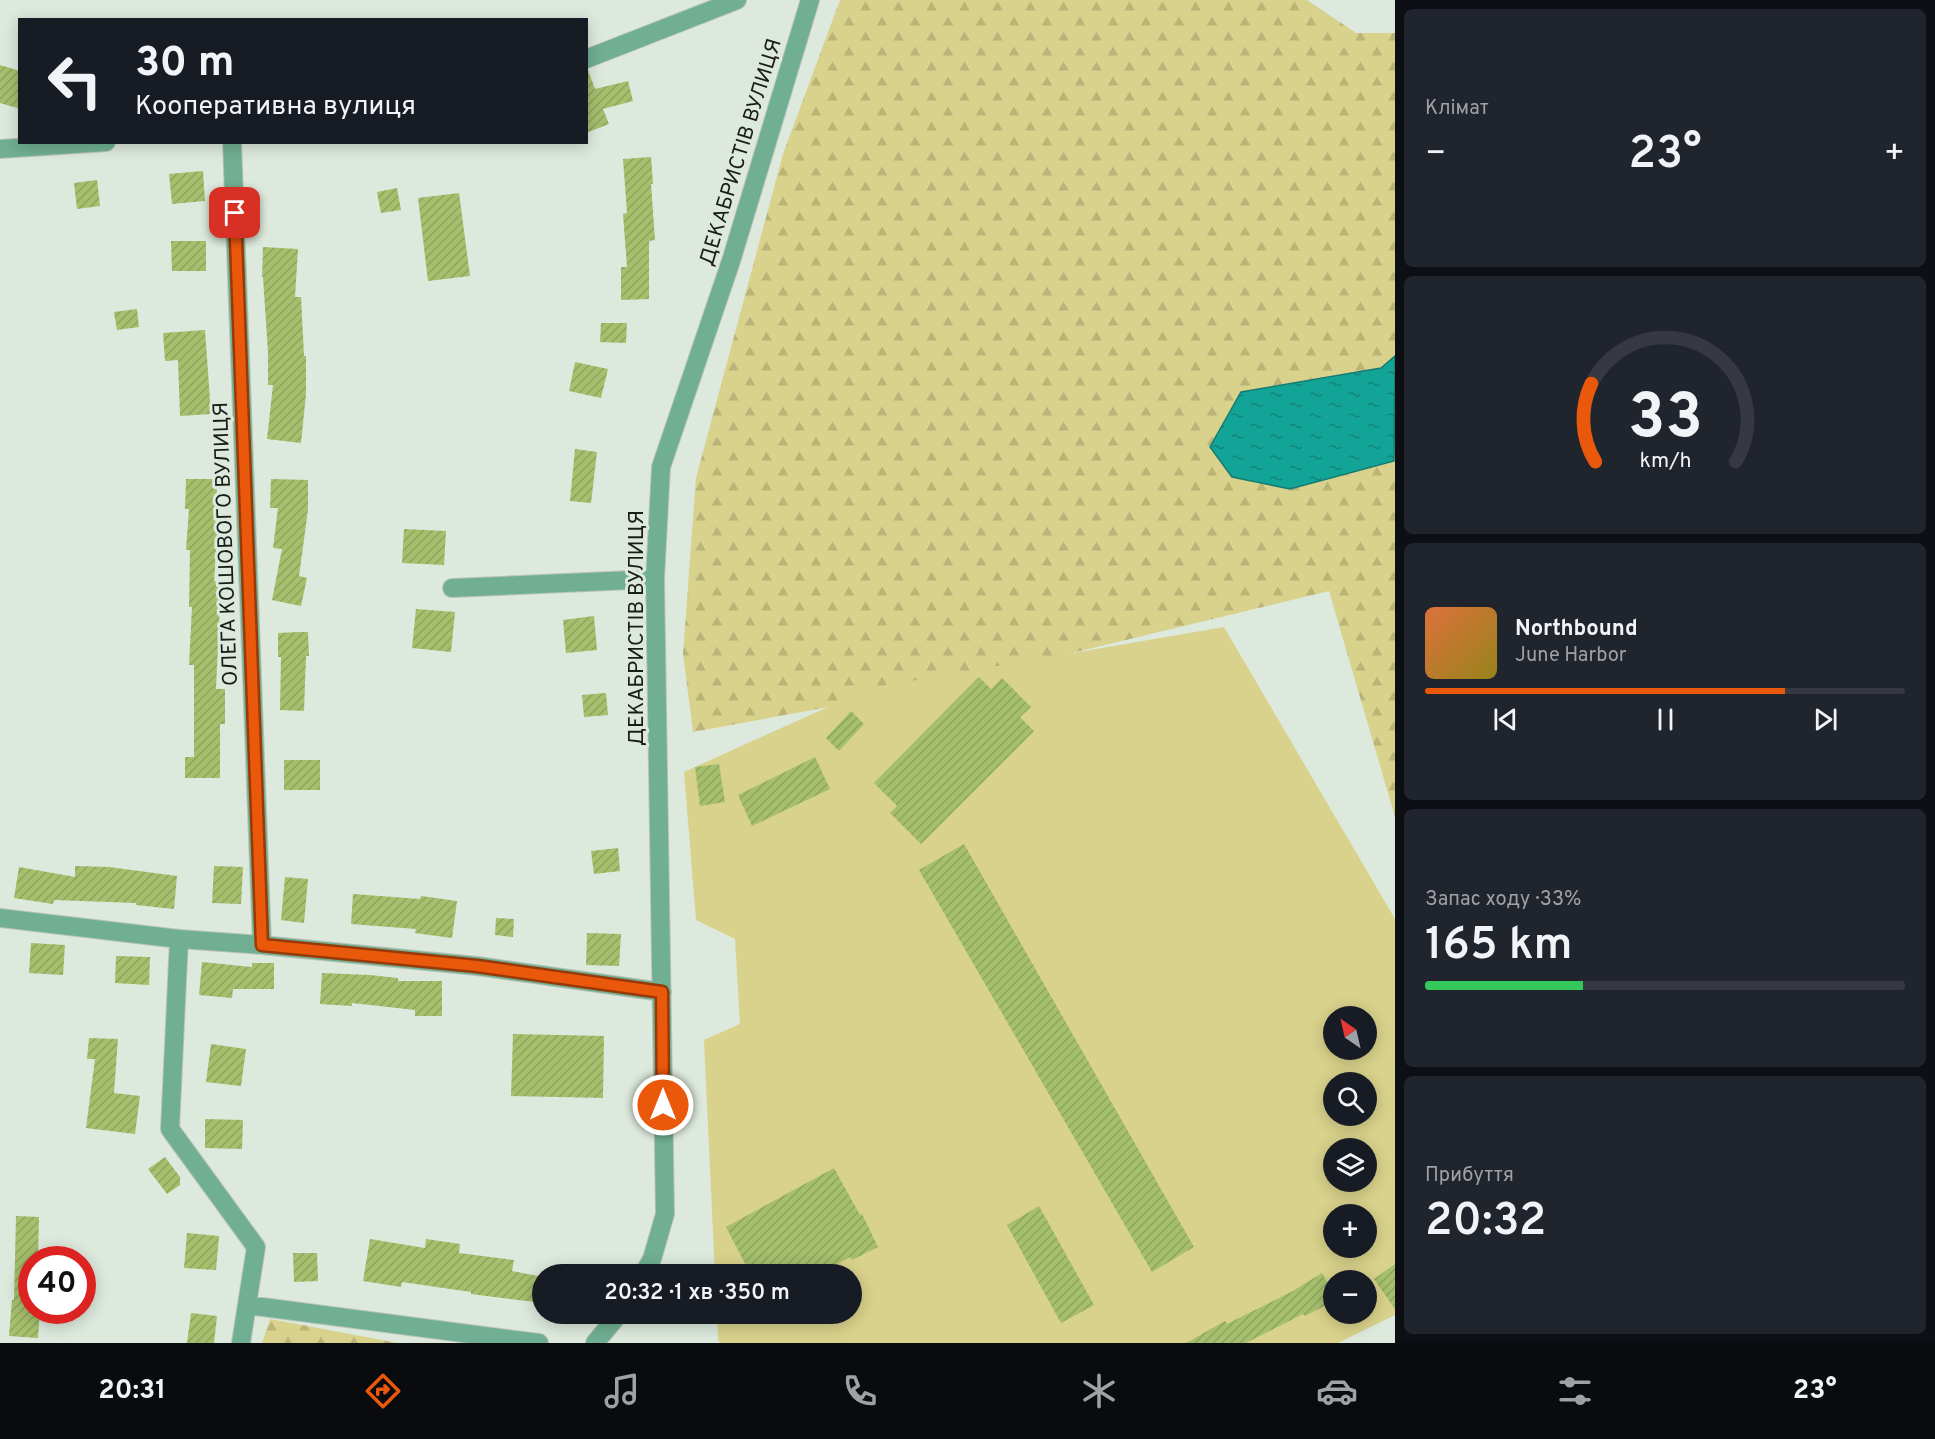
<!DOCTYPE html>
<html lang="uk">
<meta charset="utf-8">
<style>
body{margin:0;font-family:Overpass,sans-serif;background:#20242c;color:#f1f3f6;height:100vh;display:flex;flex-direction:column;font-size:22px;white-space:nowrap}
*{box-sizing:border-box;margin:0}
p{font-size:20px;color:#9ea1a6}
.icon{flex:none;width:33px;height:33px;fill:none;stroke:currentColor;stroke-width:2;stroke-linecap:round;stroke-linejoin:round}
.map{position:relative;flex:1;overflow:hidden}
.side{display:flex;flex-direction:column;gap:9px;padding:9px;background:#0d0f14;width:540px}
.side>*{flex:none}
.guide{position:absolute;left:18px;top:18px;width:570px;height:126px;border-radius:0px;box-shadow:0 3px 15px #0003;background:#171b24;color:#f1f3f6;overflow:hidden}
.needle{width:39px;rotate:326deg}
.buttons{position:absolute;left:1323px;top:1006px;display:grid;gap:12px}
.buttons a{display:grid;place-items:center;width:54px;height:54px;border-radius:50%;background:#171b24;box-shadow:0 3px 15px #0003;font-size:30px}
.speed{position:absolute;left:18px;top:1246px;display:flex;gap:12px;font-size:30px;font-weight:700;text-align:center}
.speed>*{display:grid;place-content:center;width:78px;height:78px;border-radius:50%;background:#171b24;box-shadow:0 3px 15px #0003;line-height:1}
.speed .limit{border:9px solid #d22;background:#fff;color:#111}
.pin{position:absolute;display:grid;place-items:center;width:51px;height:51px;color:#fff;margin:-26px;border-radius:12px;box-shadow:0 3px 9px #0006}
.me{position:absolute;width:66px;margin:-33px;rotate:0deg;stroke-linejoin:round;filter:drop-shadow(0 0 4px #0008)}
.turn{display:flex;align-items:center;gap:21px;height:126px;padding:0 18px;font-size:27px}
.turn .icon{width:78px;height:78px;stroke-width:2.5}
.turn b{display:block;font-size:42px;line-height:51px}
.big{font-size:45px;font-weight:600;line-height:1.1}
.side .card{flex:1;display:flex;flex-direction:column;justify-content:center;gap:9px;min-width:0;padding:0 21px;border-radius:9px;background:#20242c}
.side .dial{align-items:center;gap:0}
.dial svg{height:156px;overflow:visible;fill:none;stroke:#363941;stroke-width:7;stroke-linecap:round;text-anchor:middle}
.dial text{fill:#f1f3f6;stroke:none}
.song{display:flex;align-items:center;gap:18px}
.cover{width:72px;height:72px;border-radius:9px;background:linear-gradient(135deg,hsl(20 70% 55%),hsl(50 70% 35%))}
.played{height:6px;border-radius:3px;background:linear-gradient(90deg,#ea580c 75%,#363941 75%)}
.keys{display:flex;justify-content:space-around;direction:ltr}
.heat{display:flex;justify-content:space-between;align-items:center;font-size:33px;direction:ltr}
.charge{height:9px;border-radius:4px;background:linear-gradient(90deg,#34c759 33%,#363941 0)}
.trip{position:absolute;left:532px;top:1264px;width:330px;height:60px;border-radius:30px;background:#171b24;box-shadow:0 3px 15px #0003;font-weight:600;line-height:60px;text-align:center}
.menu{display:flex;height:96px;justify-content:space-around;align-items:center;background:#090b0e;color:#9ea1a6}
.menu .icon{width:42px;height:42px}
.menu .selected{color:#ea580c}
.menu b{font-size:27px;color:#f1f3f6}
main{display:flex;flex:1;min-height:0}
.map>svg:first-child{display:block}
.forest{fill:url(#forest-firs)}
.pitch{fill:#d9d28c;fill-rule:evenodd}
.water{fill:url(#water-ripples);stroke:#157c72;stroke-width:1.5}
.building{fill:url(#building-hatch)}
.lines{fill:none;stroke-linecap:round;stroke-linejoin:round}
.minor-casing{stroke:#bac4b9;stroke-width:20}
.minor{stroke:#70af93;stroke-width:18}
.route-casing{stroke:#983908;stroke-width:15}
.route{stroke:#ea580c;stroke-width:10}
.labels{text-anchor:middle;stroke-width:6;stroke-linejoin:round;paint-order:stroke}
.street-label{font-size:21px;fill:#191d19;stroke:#dde9dc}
</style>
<main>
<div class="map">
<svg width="1395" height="1343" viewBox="0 0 1395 1343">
<defs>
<pattern id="forest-firs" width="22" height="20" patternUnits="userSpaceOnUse" patternTransform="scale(1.5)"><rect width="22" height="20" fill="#d9d28c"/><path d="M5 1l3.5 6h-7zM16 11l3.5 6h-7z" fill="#bab478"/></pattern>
<pattern id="water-ripples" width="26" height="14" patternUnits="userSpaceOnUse" patternTransform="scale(1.5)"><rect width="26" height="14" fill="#13a498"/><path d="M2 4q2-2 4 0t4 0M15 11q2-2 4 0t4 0" fill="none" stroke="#11857b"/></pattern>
<pattern id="building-hatch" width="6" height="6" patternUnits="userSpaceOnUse" patternTransform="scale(1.5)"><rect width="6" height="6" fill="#a5bf6d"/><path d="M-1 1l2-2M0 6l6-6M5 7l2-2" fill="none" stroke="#8da45e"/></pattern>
</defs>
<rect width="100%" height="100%" fill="#dde9dc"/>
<path class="forest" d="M 840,0 L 1307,0 L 1356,33 L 1395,33 L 1395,817 L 1329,591 L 910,692 L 693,732 L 683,654 L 696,478 L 783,154 Z
M 270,1319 L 398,1343 L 262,1343 Z"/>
<path class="pitch" d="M 1224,627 L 1395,919 L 1395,1315 L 1338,1343 L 720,1343 L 718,1339 L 717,1314 L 852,1314 L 852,1275 L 715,1275 L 704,1040 L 740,1024 L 735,939 L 696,920 L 684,772 L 870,688 ZM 1334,1017 L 1366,1017 L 1366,1050 L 1334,1050 ZM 1334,1083 L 1366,1083 L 1366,1116 L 1334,1116 ZM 1334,1149 L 1366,1149 L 1366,1182 L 1334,1182 ZM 1334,1215 L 1366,1215 L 1366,1248 L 1334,1248 ZM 1334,1281 L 1366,1281 L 1366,1314 L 1334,1314 Z"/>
<path class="water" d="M 1395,356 L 1394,461 L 1290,489 L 1232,477 L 1210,447 L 1241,392 L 1381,368 Z"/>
<path class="building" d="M 0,65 L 20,71 L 20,109 L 0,103 Z
M 586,70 L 588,70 L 595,89 L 628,81 L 633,101 L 603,109 L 609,124 L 586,133 Z
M 651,157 L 653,184 L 651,184 L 655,240 L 649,241 L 649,299 L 621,300 L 621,267 L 627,267 L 623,214 L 627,213 L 623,159 Z
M 203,171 L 205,201 L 172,204 L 169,174 Z
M 97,180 L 100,206 L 77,209 L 74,183 Z
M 397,188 L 401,210 L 381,213 L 377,192 Z
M 459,193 L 470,276 L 428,281 L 418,198 Z
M 171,241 L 206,241 L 206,271 L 172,271 Z
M 263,247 L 298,249 L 295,297 L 301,297 L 304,356 L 306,356 L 306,394 L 301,443 L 267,439 L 273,385 L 268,385 L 268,353 L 263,277 L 262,277 Z
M 137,309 L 139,327 L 117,330 L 114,312 Z
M 601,323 L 627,323 L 626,343 L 600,342 Z
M 205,330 L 211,414 L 180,416 L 178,360 L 165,361 L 163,333 Z
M 575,362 L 608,369 L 601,398 L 569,391 Z
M 575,449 L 597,452 L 591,503 L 570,501 Z
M 186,479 L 217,479 L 216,526 L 218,526 L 214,581 L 221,581 L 216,689 L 225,689 L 225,724 L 220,724 L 220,778 L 185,778 L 185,757 L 194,757 L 194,665 L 189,665 L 192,607 L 189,607 L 190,550 L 186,550 L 189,509 L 185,509 Z
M 271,479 L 308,480 L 308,510 L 299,576 L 307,578 L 301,606 L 272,600 L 282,549 L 273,548 L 278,508 L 270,508 Z
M 404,529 L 446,531 L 444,565 L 402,563 Z
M 416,609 L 455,612 L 451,652 L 412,648 Z
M 594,616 L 597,650 L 566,653 L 563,620 Z
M 299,632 L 308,632 L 309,656 L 306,656 L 304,711 L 280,710 L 281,657 L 278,657 L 278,633 Z
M 979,677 L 991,689 L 1002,678 L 1031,707 L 1020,717 L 1034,731 L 921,844 L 890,813 L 897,806 L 874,783 Z
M 606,693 L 608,715 L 584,717 L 582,695 Z
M 851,711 L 864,724 L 839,751 L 826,738 Z
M 815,757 L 830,789 L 752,826 L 738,795 Z
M 284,760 L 320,760 L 320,790 L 284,790 Z
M 719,764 L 725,802 L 700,806 L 695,767 Z
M 964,844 L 1194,1247 L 1152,1272 L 919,870 Z
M 618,848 L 620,871 L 594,874 L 591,851 Z
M 75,866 L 109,867 L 177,876 L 174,909 L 136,905 L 136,903 L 54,900 L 53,904 L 14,898 L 19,867 L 75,877 Z
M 214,866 L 243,867 L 241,904 L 212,903 Z
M 285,877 L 308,879 L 304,923 L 281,920 Z
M 353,894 L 420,899 L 421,896 L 457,901 L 452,938 L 415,933 L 416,929 L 351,924 Z
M 496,918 L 514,919 L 513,937 L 495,935 Z
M 587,933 L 621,934 L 619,966 L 586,965 Z
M 31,943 L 65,945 L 63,975 L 29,973 Z
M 116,956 L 150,957 L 149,985 L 115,983 Z
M 202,962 L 252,967 L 252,963 L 274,963 L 274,989 L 233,989 L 232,998 L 199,995 Z
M 322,973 L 370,975 L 398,978 L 398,981 L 442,981 L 442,1016 L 415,1016 L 415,1010 L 352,1003 L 352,1006 L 320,1004 Z
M 513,1034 L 604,1036 L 603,1098 L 511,1096 Z
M 89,1038 L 118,1039 L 114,1093 L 140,1096 L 135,1134 L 86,1128 L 95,1059 L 87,1059 Z
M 211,1044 L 246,1049 L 241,1086 L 206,1082 Z
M 205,1119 L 243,1120 L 242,1149 L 205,1148 Z
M 165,1157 L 180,1177 L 180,1185 L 167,1194 L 148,1169 Z
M 834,1168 L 860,1215 L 862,1214 L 878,1247 L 852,1260 L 850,1257 L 818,1275 L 751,1275 L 726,1227 Z
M 1039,1206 L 1094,1305 L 1061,1323 L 1007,1225 Z
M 16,1216 L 39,1217 L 38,1260 L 32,1260 L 32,1311 L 40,1311 L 38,1338 L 9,1336 L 12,1300 L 14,1300 Z
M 187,1233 L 219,1236 L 216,1270 L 184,1268 Z
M 370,1239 L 425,1248 L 426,1239 L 460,1244 L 459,1253 L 514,1260 L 512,1271 L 543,1277 L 543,1303 L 471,1294 L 471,1292 L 402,1282 L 401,1287 L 363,1281 Z
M 293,1253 L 317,1253 L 318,1281 L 294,1282 Z
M 1395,1264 L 1395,1309 L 1374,1279 Z
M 1322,1273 L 1334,1294 L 1334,1301 L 1305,1316 L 1303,1314 L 1246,1343 L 1186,1343 L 1225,1321 L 1227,1324 L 1291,1292 Z
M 191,1313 L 217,1316 L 214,1343 L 187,1343 Z"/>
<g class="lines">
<defs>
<path id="minor" d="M 586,59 L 737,0
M 232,142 L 262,945
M 0,149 L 106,142
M 452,588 L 655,579
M 0,918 L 179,939 L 262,945 L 477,966 L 662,992
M 179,939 L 170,1129 L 256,1247 L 241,1343
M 643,1275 L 652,1259 L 665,1214 L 655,579 L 661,467 L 731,261 L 810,0
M 247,1305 L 539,1343
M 595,1343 L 619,1314"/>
</defs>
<use href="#minor" class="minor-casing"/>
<use href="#minor" class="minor"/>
</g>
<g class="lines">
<defs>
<path id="route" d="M 235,213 L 262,945 L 477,966 L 662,992 L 663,1105"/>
</defs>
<use href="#route" class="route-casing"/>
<use href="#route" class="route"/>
</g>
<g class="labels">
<g class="street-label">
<text transform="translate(740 152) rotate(-73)" y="7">ДЕКАБРИСТІВ ВУЛИЦЯ</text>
<text transform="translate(225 544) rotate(-92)" y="7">ОЛЕГА КОШОВОГО ВУЛИЦЯ</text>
<text transform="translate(636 628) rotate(-90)" y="7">ДЕКАБРИСТІВ ВУЛИЦЯ</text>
</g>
</g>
</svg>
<div class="buttons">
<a><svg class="needle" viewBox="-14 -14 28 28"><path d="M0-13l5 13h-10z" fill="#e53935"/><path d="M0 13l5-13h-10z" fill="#9ea1a6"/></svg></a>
<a><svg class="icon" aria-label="search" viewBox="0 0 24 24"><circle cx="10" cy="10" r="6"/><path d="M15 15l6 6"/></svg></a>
<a><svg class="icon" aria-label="layers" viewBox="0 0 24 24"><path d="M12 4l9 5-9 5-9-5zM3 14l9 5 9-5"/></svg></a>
<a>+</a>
<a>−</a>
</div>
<div class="speed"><div class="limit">40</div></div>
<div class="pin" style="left:235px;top:213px;background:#d93025"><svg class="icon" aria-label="arrive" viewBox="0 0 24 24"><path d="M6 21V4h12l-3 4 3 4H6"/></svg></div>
<svg class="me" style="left:663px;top:1105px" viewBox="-20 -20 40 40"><circle r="17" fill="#ea580c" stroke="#fff" stroke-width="3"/><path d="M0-11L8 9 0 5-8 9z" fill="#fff"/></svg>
<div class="trip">20:32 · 1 хв · 350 m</div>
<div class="guide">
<div class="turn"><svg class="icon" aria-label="left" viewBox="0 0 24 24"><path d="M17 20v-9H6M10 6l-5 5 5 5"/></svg><div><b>30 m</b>Кооперативна вулиця</div></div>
</div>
</div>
<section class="side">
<div class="card"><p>Клімат</p>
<div class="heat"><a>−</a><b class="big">23°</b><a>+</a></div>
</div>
<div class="card dial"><svg viewBox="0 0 100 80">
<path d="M14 69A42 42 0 1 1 86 69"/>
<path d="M14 69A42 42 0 0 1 12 29" stroke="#ea580c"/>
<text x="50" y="56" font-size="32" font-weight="700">33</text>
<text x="50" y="72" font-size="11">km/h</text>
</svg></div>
<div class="card">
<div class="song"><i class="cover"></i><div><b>Northbound</b><p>June Harbor</p></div></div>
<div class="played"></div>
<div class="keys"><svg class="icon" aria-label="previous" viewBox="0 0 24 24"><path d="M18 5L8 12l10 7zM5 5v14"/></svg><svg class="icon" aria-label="pause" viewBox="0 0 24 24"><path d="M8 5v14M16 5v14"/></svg><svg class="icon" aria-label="next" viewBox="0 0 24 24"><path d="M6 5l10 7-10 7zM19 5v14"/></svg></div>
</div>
<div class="card"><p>Запас ходу · 33%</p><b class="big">165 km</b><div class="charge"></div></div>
<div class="card"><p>Прибуття</p><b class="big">20:32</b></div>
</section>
</main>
<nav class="menu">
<b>20:31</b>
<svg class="icon selected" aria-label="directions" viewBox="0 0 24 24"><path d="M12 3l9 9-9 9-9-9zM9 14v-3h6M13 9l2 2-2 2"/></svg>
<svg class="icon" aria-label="music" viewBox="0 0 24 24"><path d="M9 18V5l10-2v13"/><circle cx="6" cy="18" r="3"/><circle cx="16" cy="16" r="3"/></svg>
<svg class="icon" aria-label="phone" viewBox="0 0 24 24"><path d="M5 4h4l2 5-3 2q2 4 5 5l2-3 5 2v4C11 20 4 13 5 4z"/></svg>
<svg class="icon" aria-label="climate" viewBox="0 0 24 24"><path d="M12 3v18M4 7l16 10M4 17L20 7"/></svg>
<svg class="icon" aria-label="car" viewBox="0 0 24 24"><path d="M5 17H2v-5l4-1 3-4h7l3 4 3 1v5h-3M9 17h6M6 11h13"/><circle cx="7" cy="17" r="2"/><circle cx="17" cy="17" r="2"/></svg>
<svg class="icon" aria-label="filters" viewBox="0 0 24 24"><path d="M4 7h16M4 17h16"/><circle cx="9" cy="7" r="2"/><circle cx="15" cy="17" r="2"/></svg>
<b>23°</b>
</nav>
